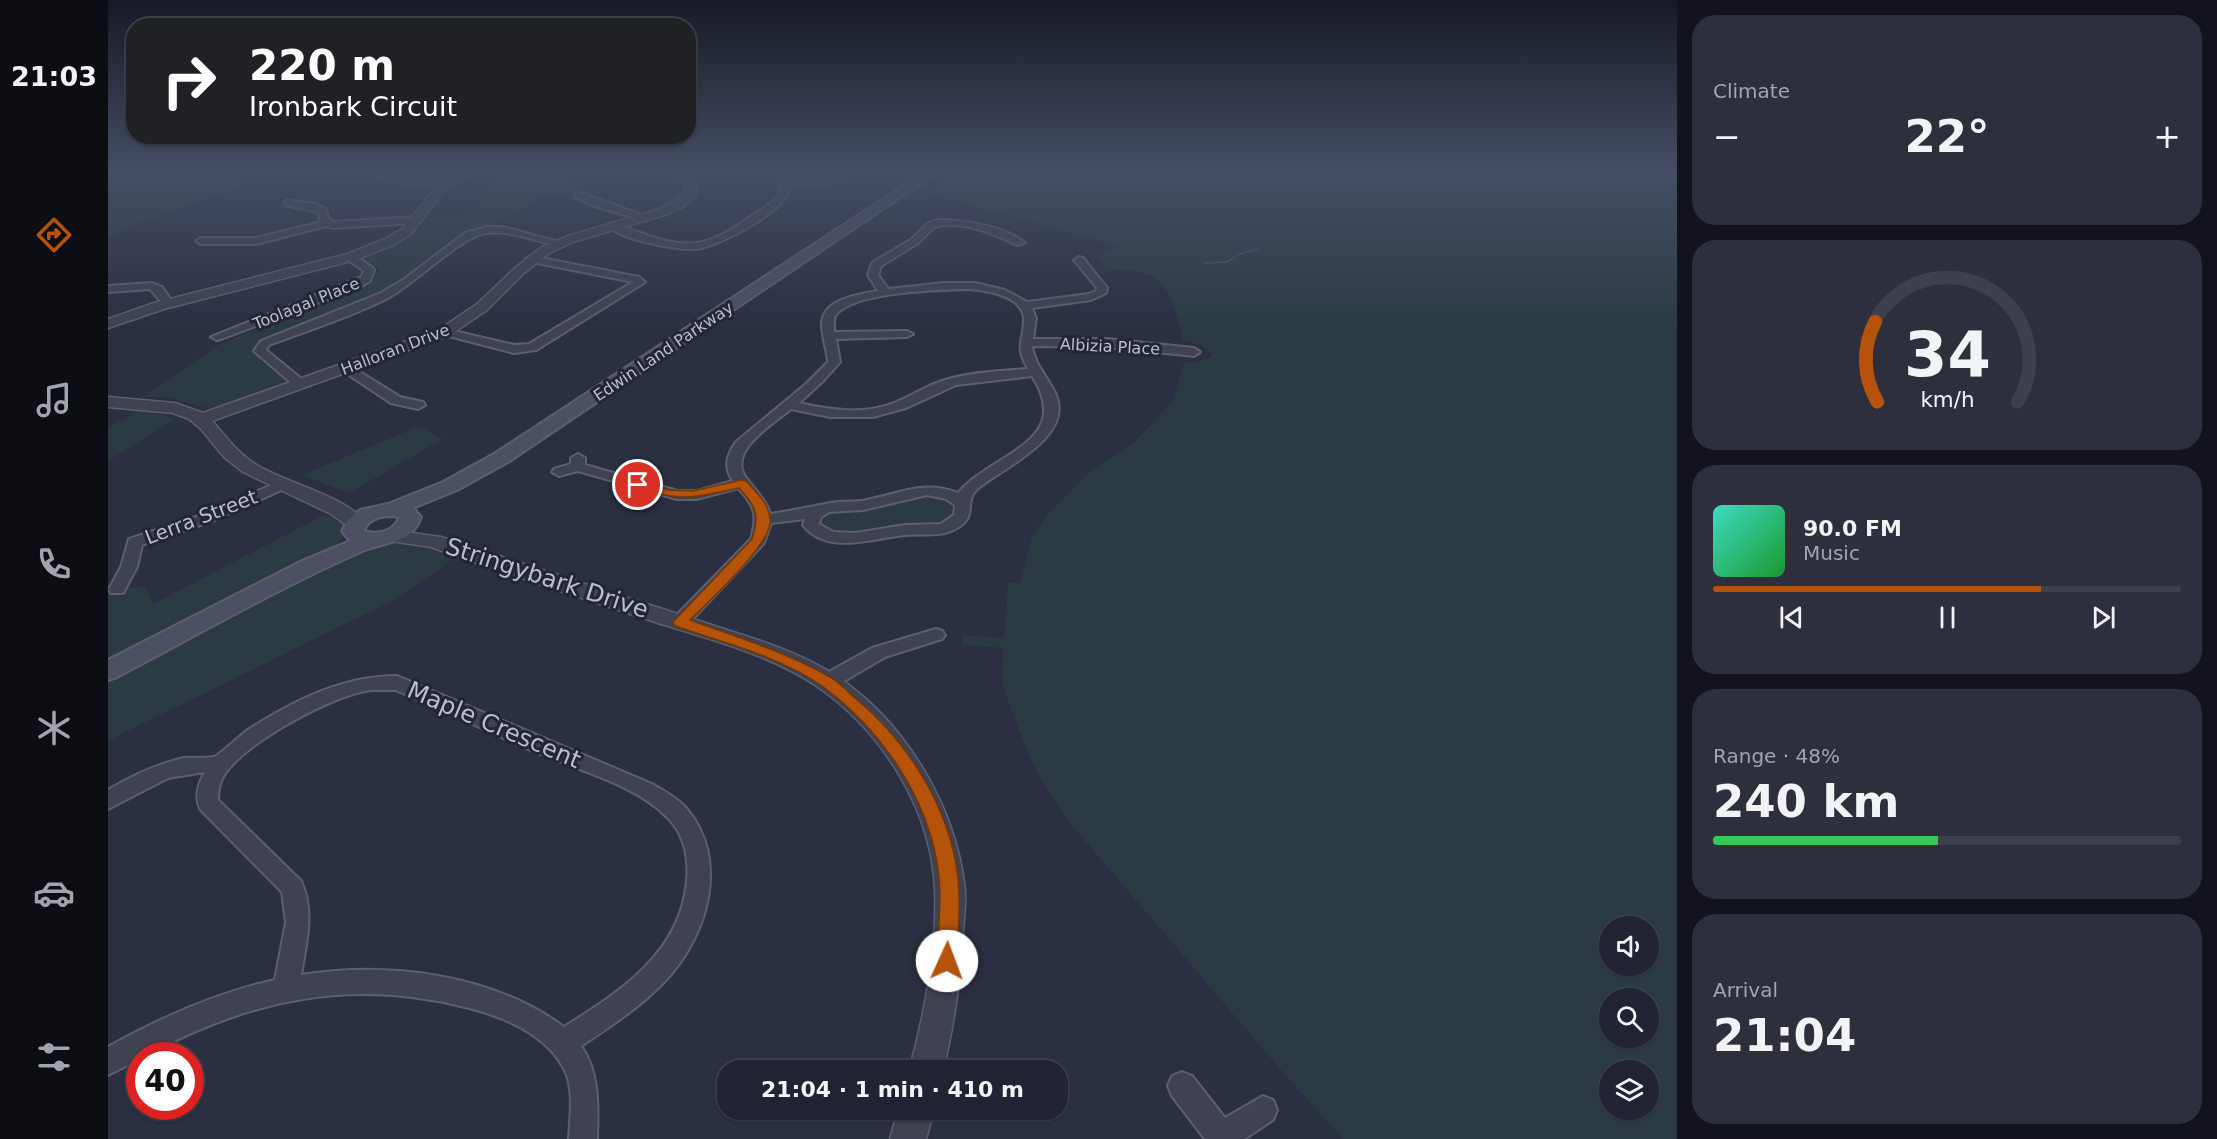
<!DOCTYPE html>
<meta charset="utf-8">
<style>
body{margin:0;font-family:"DejaVu Sans",sans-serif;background:#2d2f3d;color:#f1f3f6;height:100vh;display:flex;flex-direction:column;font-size:22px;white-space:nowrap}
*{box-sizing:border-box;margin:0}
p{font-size:20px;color:#a2a4ab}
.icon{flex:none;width:33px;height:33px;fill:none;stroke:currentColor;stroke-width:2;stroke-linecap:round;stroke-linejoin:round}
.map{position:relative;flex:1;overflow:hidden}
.side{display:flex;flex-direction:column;gap:15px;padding:15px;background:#12131b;width:540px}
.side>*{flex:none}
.guide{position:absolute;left:18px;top:18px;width:570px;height:126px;border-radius:24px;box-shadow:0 2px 4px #0004,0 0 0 2px #3d404d;background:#202124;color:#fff;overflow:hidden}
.controls{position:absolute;left:1491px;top:916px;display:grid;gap:12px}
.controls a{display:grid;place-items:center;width:60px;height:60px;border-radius:50%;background:#202331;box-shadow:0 2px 4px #0004,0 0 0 2px #3d404d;font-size:30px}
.speed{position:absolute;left:18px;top:1042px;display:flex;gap:12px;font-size:30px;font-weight:700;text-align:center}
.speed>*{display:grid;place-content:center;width:78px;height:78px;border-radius:50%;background:#202331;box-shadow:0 2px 4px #0004,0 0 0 2px #3d404d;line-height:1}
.speed .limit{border:9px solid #d22;background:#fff;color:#111}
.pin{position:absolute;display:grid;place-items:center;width:51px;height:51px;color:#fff;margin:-26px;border:3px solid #fff;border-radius:50%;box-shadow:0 2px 6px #0007}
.me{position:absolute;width:66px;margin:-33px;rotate:2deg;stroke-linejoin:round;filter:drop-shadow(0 0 4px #0008)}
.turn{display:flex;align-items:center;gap:21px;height:126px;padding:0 24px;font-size:27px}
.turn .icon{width:78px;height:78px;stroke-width:2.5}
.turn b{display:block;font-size:42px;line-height:51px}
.big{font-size:45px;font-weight:600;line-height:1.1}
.side .card{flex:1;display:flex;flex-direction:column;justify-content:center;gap:9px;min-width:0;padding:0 21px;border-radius:24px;background:#2d2f3d}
.side .dial{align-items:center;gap:0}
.dial svg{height:156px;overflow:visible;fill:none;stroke:#3d404d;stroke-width:7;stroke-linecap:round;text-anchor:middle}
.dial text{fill:#f1f3f6;stroke:none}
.song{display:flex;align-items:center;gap:18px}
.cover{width:72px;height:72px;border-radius:9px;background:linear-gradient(135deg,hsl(170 70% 55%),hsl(130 70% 35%))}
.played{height:6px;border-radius:3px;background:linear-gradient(90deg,#b45309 70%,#3d404d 70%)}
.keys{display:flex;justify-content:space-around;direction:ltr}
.heat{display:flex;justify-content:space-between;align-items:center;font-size:33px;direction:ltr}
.charge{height:9px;border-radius:4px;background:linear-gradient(90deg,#34c759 48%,#3d404d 0)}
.trip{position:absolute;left:609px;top:1060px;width:351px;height:60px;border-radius:24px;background:#202331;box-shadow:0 2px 4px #0004,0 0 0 2px #3d404d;font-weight:600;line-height:60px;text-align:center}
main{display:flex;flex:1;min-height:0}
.dock{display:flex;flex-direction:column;width:108px;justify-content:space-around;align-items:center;background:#0d0e14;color:#a2a4ab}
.dock .icon{width:42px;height:42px}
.dock .active{color:#b45309}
.dock b{font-size:27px;color:#f1f3f6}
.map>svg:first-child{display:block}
.green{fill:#2c3b42;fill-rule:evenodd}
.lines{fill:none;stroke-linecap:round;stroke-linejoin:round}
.stream{stroke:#434b6a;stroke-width:2}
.minor-casing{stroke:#5c5f6e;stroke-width:4}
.tertiary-casing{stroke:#5c5f6e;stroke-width:3}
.secondary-casing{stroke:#5c5f6e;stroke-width:4}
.minor{fill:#3e4251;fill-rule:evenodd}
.tertiary{fill:#3e4251;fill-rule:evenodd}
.secondary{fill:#4c5063;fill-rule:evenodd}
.route{fill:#b45309;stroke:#753606;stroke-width:1.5}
.labels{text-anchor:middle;stroke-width:6;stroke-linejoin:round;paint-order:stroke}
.far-street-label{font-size:16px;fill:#bbbecb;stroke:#222636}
.street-label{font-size:20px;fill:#bbbecb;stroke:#222636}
.near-street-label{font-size:24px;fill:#bbbecb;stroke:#222636}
</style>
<main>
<nav class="dock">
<b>21:03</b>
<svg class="icon active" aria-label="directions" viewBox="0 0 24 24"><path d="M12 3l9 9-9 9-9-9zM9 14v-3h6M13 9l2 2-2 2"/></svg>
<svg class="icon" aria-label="music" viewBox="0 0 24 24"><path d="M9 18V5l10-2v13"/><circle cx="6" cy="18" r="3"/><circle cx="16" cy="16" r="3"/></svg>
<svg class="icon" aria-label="phone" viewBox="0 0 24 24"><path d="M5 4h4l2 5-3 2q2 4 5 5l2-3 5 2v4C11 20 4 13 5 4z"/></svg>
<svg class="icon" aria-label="climate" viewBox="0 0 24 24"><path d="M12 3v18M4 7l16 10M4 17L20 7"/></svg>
<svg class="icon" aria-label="car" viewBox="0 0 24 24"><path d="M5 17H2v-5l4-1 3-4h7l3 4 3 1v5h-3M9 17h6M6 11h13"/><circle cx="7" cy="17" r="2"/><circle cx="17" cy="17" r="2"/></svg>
<svg class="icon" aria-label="filters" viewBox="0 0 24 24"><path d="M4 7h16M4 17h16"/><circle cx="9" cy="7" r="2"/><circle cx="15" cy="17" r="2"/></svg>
</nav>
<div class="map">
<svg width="1569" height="1139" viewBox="0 0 1569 1139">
<rect width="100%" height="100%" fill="#2a2f41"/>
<path class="green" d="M 0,169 L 165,169 L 107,196 L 15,229 L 0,237 Z
M 427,169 L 511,169 L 457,184 L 465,191 L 448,198 L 434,197 L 379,227 L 354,235 L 298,279 L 254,305 L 179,330 L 152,343 L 146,352 L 155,363 L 181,381 L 178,385 L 102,409 L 56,397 L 35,397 L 113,343 L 262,284 L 271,271 L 266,264 L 258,260 L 259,256 C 286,245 301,241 319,217 L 361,215 C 383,182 388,178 427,169 Z
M 853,169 L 1569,169 L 1569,1139 L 1235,1139 L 1171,1068 L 957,817 L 925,765 L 909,725 L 894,683 L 895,648 L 855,645 L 855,635 L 896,638 L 900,583 L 912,582 L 925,534 L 941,513 L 979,474 L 1028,440 L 1066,400 L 1076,362 L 1089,362 L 1104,357 L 1102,351 L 1093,345 L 1075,340 C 1062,287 1058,267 998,270 L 989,256 L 1009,245 L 821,194 ZM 1502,927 L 1540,927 L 1540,966 L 1502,966 ZM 1502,999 L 1540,999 L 1540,1038 L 1502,1038 ZM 1502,1071 L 1540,1071 L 1540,1110 L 1502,1110 Z
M 31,410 L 56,415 L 67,419 L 0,461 L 0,428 Z
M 311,426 L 335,439 L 241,493 L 194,475 Z
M 815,494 L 836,496 L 846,502 L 849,514 L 838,524 L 749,534 L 722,533 L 710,526 L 710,519 L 716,513 Z
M 218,514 L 243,529 L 229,544 L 0,661 L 0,591 L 38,586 L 45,604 Z
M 288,542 L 307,542 L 349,556 L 294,596 L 0,741 L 0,676 L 248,552 Z"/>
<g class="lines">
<path class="stream" d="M 1097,263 L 1119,262 L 1131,254 L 1150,249"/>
<defs>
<path id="minor" d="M 260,169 L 269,169 L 289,177 L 337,180 L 341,183 L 337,186 C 312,184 279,187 260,169 Z
M 567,169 L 580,169 L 563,174 L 559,172 Z
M 657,169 L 666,169 L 680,180 L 730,176 L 734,179 L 730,182 L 681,185 C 686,208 608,248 587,249 C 566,250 516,240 499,226 L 504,223 C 532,231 564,249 594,242 C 614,238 634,222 651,211 C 664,203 675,197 672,180 Z
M 467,193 L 473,193 L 542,218 L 537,221 L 483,205 L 467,197 Z
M 180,200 L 208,204 L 218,209 L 220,218 L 225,222 L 308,217 L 313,220 L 308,223 L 225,228 L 218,226 L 148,244 L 93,244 L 88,241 L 93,238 L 148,238 L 213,222 L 210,212 L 177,205 L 177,201 Z
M 830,220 C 855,220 897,226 917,243 L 909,245 C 885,233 853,220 826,227 L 810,243 L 773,266 L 770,275 L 780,289 L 836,283 L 867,283 L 897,290 L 919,302 L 981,294 L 988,291 L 989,288 L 966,260 L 971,257 L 975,258 L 999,288 L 998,293 L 983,300 L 924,308 L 928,318 L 925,339 L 999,339 L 1086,348 L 1092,352 L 1086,356 L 999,347 L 924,346 C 926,365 941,378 948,395 C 966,438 894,468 868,490 C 856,504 869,514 852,526 C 837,538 815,533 797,535 C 765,538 719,556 695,525 L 697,519 L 663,523 L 656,543 L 578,626 L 566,626 L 563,622 L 566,618 L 643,539 C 650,515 647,506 630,488 L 589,499 L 569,499 L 470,471 L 451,476 L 444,472 L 446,469 L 463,464 L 463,458 L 470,454 L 477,458 L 477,465 L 570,491 L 589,491 L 625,481 C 615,467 619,455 628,442 L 698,384 L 720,362 C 719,349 714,337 714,324 C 714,299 752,294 770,291 L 760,275 L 764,263 L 804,239 L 820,223 ZM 854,289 C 873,289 916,294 916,320 C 916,343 906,344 920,369 C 892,371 864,372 837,380 C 819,385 804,396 786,403 C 755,415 722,410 691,403 L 715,381 L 732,362 L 728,339 L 799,337 L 805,334 L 799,331 L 726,332 L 726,318 C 739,292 827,290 854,289 ZM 924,376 C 967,443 885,452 850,493 C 815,479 788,495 754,501 C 743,502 732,501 722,503 C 702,507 683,511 662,514 C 658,500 648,491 639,479 C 617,452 665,424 683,409 L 722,417 L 765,417 L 798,408 L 848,385 ZM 819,495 L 838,499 L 847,505 L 846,515 L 833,524 L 797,525 L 748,533 L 725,532 L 711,524 L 713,517 L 721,512 L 755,510 Z
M 379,227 L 395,227 L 455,243 L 450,246 C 428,241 401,230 378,233 C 352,237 308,283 280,298 C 243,317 201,330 161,345 L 158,350 L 196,381 L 198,384 L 196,387 L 188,387 L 146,351 L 153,341 L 273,293 L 295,280 L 357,233 Z
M 239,255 L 247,255 L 265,268 L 266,270 L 262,281 L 252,287 L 113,339 L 109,340 L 103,337 L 253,277 L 256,271 L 239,259 Z
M 423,256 L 531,277 L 537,282 L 428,350 L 406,353 L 333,334 L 331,332 L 337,329 L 406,345 L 421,344 L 525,282 L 419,261 L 418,259 Z
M 44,283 L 54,287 L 65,303 L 64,305 L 56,305 L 42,289 L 0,292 L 0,286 Z
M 239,364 L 292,397 L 315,402 L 317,405 L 310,409 L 283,403 L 235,371 L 235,365 Z
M 173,481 L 180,485 L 178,488 L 104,521 L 34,545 L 29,567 L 15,593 L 3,593 L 1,589 L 13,567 L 21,539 L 94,515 Z
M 828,629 L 834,631 L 837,635 L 834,639 L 777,657 L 726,687 L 719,689 L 712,687 L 710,682 L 712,677 L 764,648 Z
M 289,676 L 544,784 C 556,791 569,798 578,808 C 623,860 599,938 556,982 C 532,1007 502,1027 473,1046 C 492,1073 490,1108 489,1139 L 461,1139 C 462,1118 467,1086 455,1067 C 437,1034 396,1017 361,1008 C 244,977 142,999 37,1056 L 32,1056 L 32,1059 L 0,1075 L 0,1047 C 52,1018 108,993 167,980 L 178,922 L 174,892 L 92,809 C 86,796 90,784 97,772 L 60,778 L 0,809 L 0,790 C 24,776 48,764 76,758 C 84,757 102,759 108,756 C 112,754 133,735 140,730 C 185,701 234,676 289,676 ZM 263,690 L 287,690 L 300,695 C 342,713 383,733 425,751 C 466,769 527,784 559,817 C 576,833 581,857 579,880 C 573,953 513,991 456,1027 C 384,974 280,961 193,975 C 198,944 207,911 193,881 L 110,800 C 110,792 111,784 115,777 C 132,745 226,694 263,690 Z
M 1074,1072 L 1084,1076 L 1117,1118 L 1155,1096 L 1165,1100 L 1169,1110 L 1165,1120 L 1136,1139 L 1097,1139 L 1064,1096 L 1060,1086 L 1064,1076 Z"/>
<path id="tertiary" d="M 363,169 L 376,169 L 341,185 L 302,235 L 285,245 L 247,260 L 56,309 L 0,328 L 0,319 L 46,303 L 239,254 L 277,239 L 294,229 L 333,181 Z
M 547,169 L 561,169 L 587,181 L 588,195 L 575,207 L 560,214 L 468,241 L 443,252 L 416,273 L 379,310 L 342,335 L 104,421 C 118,436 129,453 147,464 C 175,482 240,497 258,523 L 255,527 L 241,527 L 223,514 L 135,472 L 116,457 L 93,429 L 81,419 L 65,413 L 0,407 L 0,397 L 67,403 L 95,413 L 332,329 L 369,304 L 407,268 L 434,247 L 460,236 L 552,209 L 577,194 L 578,184 Z
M 283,530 L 333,537 L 650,640 C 676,649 702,659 725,674 C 796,719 848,806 857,890 C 858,903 856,917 855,931 C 853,978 846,1025 835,1071 L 801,1071 C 816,1016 829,949 827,892 C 825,812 775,732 710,687 C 663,655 604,640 550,623 C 474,598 398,574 323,547 L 276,540 L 273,536 L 276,532 Z
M 790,1110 L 826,1110 L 818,1139 L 782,1139 Z"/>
<path id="secondary" d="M 821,169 L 834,169 L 400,462 L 349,490 L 305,508 L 313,517 C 304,544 279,541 257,550 C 172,587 91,634 9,677 L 0,680 L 0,660 L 194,561 L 242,541 L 234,531 L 240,520 L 252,510 L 280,504 L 335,482 L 386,454 ZM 284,516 L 291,517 C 287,532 269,535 256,531 C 260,519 272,516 284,516 Z"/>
</defs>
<use href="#minor" class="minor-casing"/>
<use href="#tertiary" class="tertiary-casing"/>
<use href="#secondary" class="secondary-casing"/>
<use href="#minor" class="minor"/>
<use href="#tertiary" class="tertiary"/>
<use href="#secondary" class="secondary"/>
</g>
<linearGradient id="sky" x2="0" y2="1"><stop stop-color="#171a24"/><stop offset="0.52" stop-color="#444d65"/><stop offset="1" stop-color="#444d65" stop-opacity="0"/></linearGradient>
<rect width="1569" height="328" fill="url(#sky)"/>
<path class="route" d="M 633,480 L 638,481 C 649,493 664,506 662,524 C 659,548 601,601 582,620 C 630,637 677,652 722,677 C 731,682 738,690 746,697 C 803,744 848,817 851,892 C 852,915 850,938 849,961 L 846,967 L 839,970 L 832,967 L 829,961 C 830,938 832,915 832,893 C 830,811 778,733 714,686 C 673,657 614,642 567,626 L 565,622 L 644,539 C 652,515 648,506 631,488 C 584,499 573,501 526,488 L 524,485 L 530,482 L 561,490 L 585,491 Z"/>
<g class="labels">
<g class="far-street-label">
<text transform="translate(198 303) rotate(-22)" y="6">Toolagal Place</text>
<text transform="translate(1002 346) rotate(3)" y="6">Albizia Place</text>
<text transform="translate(287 349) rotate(-21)" y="6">Halloran Drive</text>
<text transform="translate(555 351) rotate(-34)" y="6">Edwin Land Parkway</text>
</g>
<g class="street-label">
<text transform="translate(93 517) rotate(-21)" y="7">Lerra Street</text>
</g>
<g class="near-street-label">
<text transform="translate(439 578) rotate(18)" y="8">Stringybark Drive</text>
<text transform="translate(386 725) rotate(23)" y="8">Maple Crescent</text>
</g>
</g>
</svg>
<div class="controls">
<a><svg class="icon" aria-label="sound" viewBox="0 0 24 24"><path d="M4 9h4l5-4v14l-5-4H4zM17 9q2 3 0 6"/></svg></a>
<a><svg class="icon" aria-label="search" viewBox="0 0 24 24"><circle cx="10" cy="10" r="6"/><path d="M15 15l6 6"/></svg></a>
<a><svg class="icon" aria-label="layers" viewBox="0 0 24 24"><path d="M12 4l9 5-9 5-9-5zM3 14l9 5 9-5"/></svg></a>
</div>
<div class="speed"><div class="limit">40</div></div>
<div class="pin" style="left:530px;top:485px;background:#d93025"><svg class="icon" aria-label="arrive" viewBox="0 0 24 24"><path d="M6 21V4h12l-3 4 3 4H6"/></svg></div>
<svg class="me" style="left:839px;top:961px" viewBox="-20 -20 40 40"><circle r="19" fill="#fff"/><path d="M0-13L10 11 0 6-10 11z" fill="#b45309"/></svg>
<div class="trip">21:04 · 1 min · 410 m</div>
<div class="guide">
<div class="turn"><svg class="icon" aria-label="right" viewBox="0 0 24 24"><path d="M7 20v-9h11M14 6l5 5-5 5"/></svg><div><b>220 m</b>Ironbark Circuit</div></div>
</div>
</div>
<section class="side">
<div class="card"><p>Climate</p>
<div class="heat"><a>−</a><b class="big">22°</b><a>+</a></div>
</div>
<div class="card dial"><svg viewBox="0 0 100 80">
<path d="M14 69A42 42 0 1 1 86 69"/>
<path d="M14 69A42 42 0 0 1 13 28" stroke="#b45309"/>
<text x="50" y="56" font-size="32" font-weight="700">34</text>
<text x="50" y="72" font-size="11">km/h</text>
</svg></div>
<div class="card">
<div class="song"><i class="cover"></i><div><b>90.0 FM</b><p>Music</p></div></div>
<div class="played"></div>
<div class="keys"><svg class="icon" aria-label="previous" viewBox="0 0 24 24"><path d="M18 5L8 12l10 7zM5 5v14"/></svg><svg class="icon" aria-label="pause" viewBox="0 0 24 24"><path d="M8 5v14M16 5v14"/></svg><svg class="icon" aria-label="next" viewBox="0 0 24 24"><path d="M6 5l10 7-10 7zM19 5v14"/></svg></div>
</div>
<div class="card"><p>Range · 48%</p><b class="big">240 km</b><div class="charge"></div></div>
<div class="card"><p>Arrival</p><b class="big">21:04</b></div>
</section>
</main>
